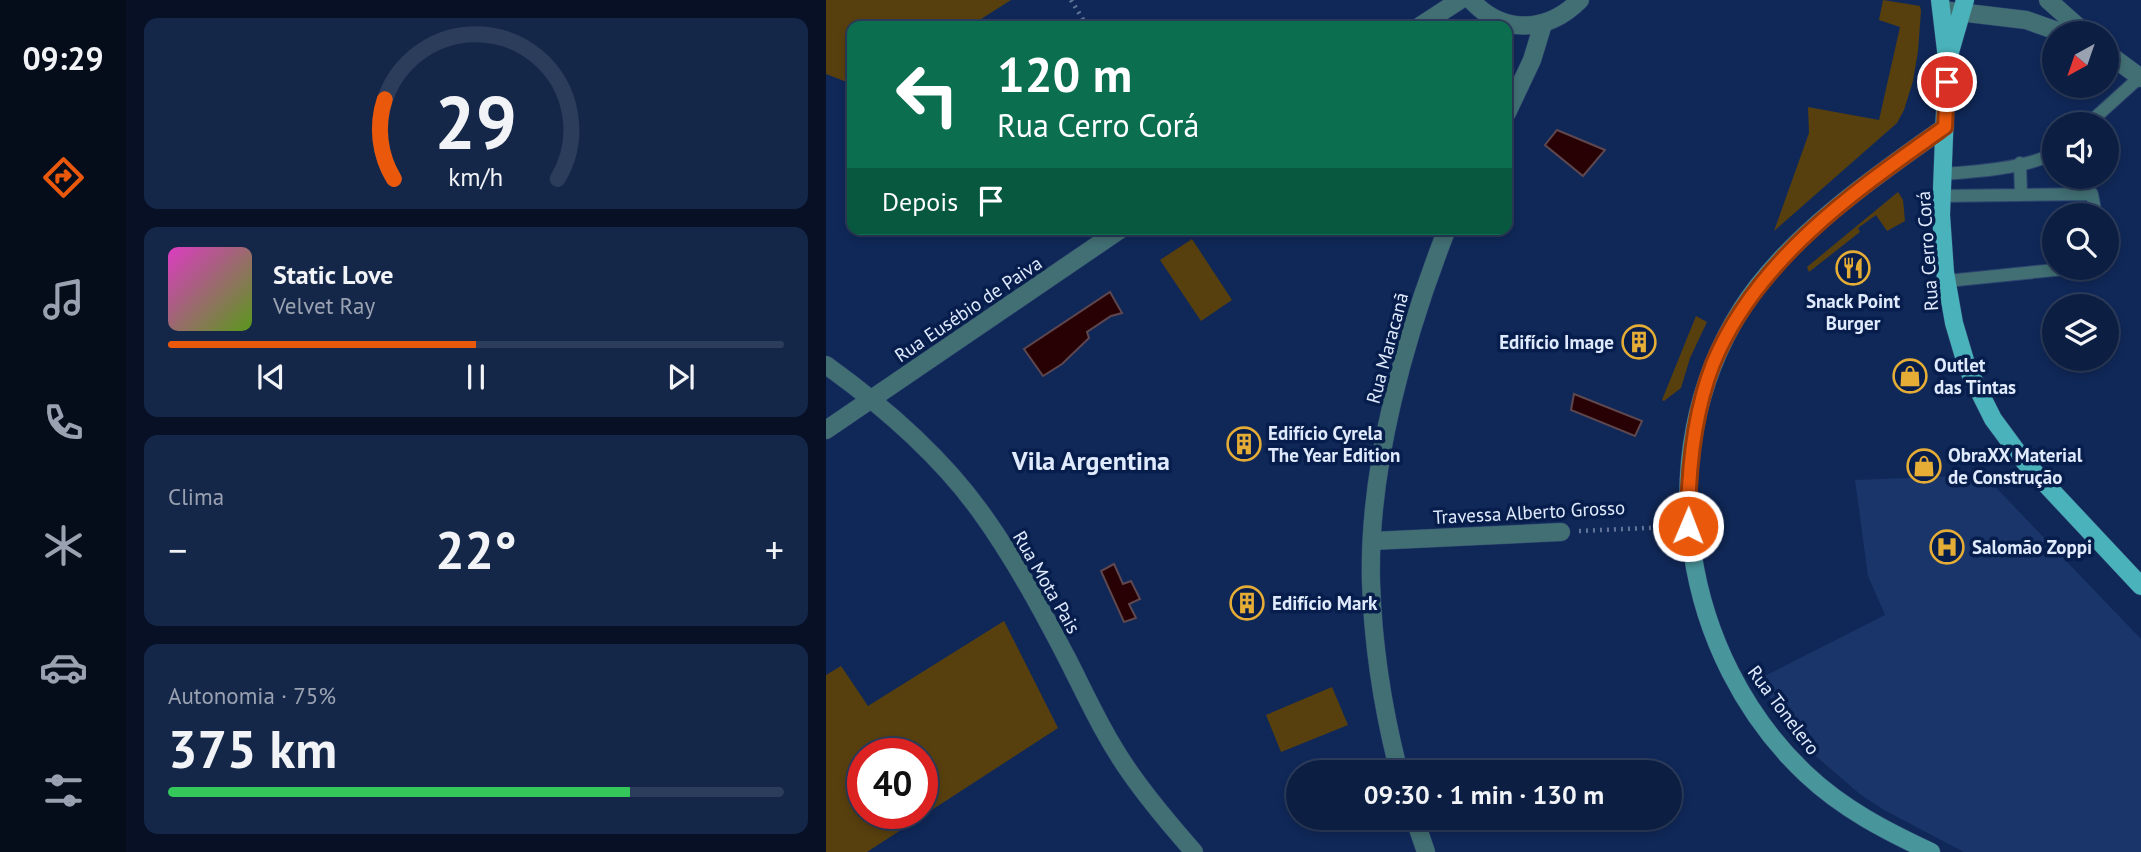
<!DOCTYPE html>
<html lang="pt">
<meta charset="utf-8">
<style>
body{margin:0;font-family:"PT Sans",sans-serif;background:#152749;color:#f1f3f6;height:100vh;display:flex;flex-direction:column;font-size:26px;white-space:nowrap}
*{box-sizing:border-box;margin:0}
p{font-size:23px;color:#9aa2b2}
.icon{flex:none;width:38px;height:38px;fill:none;stroke:currentColor;stroke-width:2;stroke-linecap:round;stroke-linejoin:round}
.map{position:relative;flex:1;overflow:hidden}
.sheet{display:flex;flex-direction:column;gap:18px;padding:18px;background:#071024;width:700px}
.sheet>*{flex:none}
.banner{position:absolute;left:21px;top:21px;width:665px;height:214px;border-radius:14px;box-shadow:0 4px 10px #0003,0 0 0 2px #2c3c5b;background:#0b6e4f;color:#fff;overflow:hidden}
.needle{width:46px;rotate:220deg}
.controls{position:absolute;left:1216px;top:21px;display:grid;gap:14px}
.controls a{display:grid;place-items:center;width:77px;height:77px;border-radius:50%;background:#0c1e42;box-shadow:0 4px 10px #0003,0 0 0 2px #2c3c5b;font-size:35px}
.speed{position:absolute;left:21px;top:738px;display:flex;gap:14px;font-size:35px;font-weight:700;text-align:center}
.speed>*{display:grid;place-content:center;width:91px;height:91px;border-radius:50%;background:#0c1e42;box-shadow:0 4px 10px #0003,0 0 0 2px #2c3c5b;line-height:1}
.speed .limit{border:10px solid #d22;background:#fff;color:#111}
.pin{position:absolute;display:grid;place-items:center;width:60px;height:60px;color:#fff;margin:-30px;border:4px solid #fff;border-radius:50%;box-shadow:0 2px 7px #0007}
.me{position:absolute;width:77px;margin:-38px;rotate:1deg;stroke-linejoin:round;filter:drop-shadow(0 0 5px #0008)}
.turn{display:flex;align-items:center;gap:24px;height:147px;padding:0 35px;font-size:32px}
.turn .icon{width:91px;height:91px;stroke-width:2.5}
.turn b{display:block;font-size:49px;line-height:60px}
.then{display:flex;align-items:center;height:66px;padding:0 35px;background:#0003;gap:14px;font-size:26px}
.big{font-size:52px;font-weight:800;line-height:1.1}
.sheet .tile{flex:1;display:flex;flex-direction:column;justify-content:center;gap:10px;min-width:0;padding:0 24px;border-radius:14px;background:#152749}
.sheet .dial{align-items:center;gap:0}
.dial svg{height:182px;overflow:visible;fill:none;stroke:#2c3c5b;stroke-width:7;stroke-linecap:round;text-anchor:middle}
.dial text{fill:#f1f3f6;stroke:none}
.song{display:flex;align-items:center;gap:21px}
.cover{width:84px;height:84px;border-radius:10px;background:linear-gradient(135deg,hsl(310 70% 55%),hsl(90 70% 35%))}
.played{height:7px;border-radius:4px;background:linear-gradient(90deg,#ea580c 50%,#2c3c5b 50%)}
.keys{display:flex;justify-content:space-around;direction:ltr}
.heat{display:flex;justify-content:space-between;align-items:center;font-size:38px;direction:ltr}
.charge{height:10px;border-radius:5px;background:linear-gradient(90deg,#34c759 75%,#2c3c5b 0)}
.trip{position:absolute;left:460px;top:760px;width:396px;height:70px;border-radius:35px;background:#0c1e42;box-shadow:0 4px 10px #0003,0 0 0 2px #2c3c5b;font-weight:800;line-height:70px;text-align:center}
main{display:flex;flex:1;min-height:0}
.tabs{display:flex;flex-direction:column;width:126px;justify-content:space-around;align-items:center;background:#050c1a;color:#9aa2b2}
.tabs .icon{width:49px;height:49px}
.tabs .current{color:#ea580c}
.tabs b{font-size:32px;color:#f1f3f6}
.map>svg:first-child{display:block}
.built{fill:#1a3569}
.green{fill:#58400e;fill-rule:evenodd}
.water{fill:#270103;stroke:#5e474e;stroke-width:2}
.lines{fill:none;stroke-linecap:round;stroke-linejoin:round}
.lane-casing{stroke:#2d436f;stroke-width:14}
.street-casing{stroke:#2d436f;stroke-width:19}
.secondary-casing{stroke:#2d436f;stroke-width:19}
.primary-casing{stroke:#2d436f;stroke-width:19}
.path{stroke:#627599;stroke-width:4.5;stroke-dasharray:2 5;stroke-linecap:butt}
.lane{stroke:#416f73;stroke-width:12}
.street{stroke:#416f73;stroke-width:18}
.secondary{stroke:#48959b;stroke-width:18}
.primary{stroke:#4ab2ba;stroke-width:18}
.route-casing{stroke:#983908;stroke-width:18}
.route{stroke:#ea580c;stroke-width:12}
.labels{text-anchor:middle;stroke-width:7;stroke-linejoin:round;paint-order:stroke}
.street-label{font-size:19px;fill:#e0eafd;stroke:#071e4c}
.poi-label{font-size:19px;font-weight:bold;fill:#e0eafd;stroke:#071e4c;text-anchor:start}
.district-label{font-size:26px;font-weight:bold;fill:#e0eafd;stroke:#071e4c}
</style>
<main>
<nav class="tabs">
<b>09:29</b>
<svg class="icon current" aria-label="directions" viewBox="0 0 24 24"><path d="M12 3l9 9-9 9-9-9zM9 14v-3h6M13 9l2 2-2 2"/></svg>
<svg class="icon" aria-label="music" viewBox="0 0 24 24"><path d="M9 18V5l10-2v13"/><circle cx="6" cy="18" r="3"/><circle cx="16" cy="16" r="3"/></svg>
<svg class="icon" aria-label="phone" viewBox="0 0 24 24"><path d="M5 4h4l2 5-3 2q2 4 5 5l2-3 5 2v4C11 20 4 13 5 4z"/></svg>
<svg class="icon" aria-label="climate" viewBox="0 0 24 24"><path d="M12 3v18M4 7l16 10M4 17L20 7"/></svg>
<svg class="icon" aria-label="car" viewBox="0 0 24 24"><path d="M5 17H2v-5l4-1 3-4h7l3 4 3 1v5h-3M9 17h6M6 11h13"/><circle cx="7" cy="17" r="2"/><circle cx="17" cy="17" r="2"/></svg>
<svg class="icon" aria-label="filters" viewBox="0 0 24 24"><path d="M4 7h16M4 17h16"/><circle cx="9" cy="7" r="2"/><circle cx="15" cy="17" r="2"/></svg>
</nav>
<section class="sheet">
<div class="tile dial"><svg viewBox="0 0 100 80">
<path d="M14 69A42 42 0 1 1 86 69"/>
<path d="M14 69A42 42 0 0 1 10 34" stroke="#ea580c"/>
<text x="50" y="56" font-size="32" font-weight="700">29</text>
<text x="50" y="72" font-size="11">km/h</text>
</svg></div>
<div class="tile">
<div class="song"><i class="cover"></i><div><b>Static Love</b><p>Velvet Ray</p></div></div>
<div class="played"></div>
<div class="keys"><svg class="icon" aria-label="previous" viewBox="0 0 24 24"><path d="M18 5L8 12l10 7zM5 5v14"/></svg><svg class="icon" aria-label="pause" viewBox="0 0 24 24"><path d="M8 5v14M16 5v14"/></svg><svg class="icon" aria-label="next" viewBox="0 0 24 24"><path d="M6 5l10 7-10 7zM19 5v14"/></svg></div>
</div>
<div class="tile"><p>Clima</p>
<div class="heat"><a>−</a><b class="big">22°</b><a>+</a></div>
</div>
<div class="tile"><p>Autonomia · 75%</p><b class="big">375 km</b><div class="charge"></div></div>
</section>
<div class="map">
<svg width="1315" height="852" viewBox="0 0 1315 852">
<rect width="100%" height="100%" fill="#102858"/>
<path class="built" d="M 1158,475 L 1315,639 L 1315,852 L 1138,852 L 1058,810 L 1035,795 L 985,752 L 949,706 L 933,679 L 1059,615 L 1042,576 L 1029,480 Z"/>
<path class="green" d="M 0,0 L 185,0 L 144,26 L 26,26 L 26,84 L 0,74 Z
M 1057,0 L 1094,6 L 1095,11 L 1092,51 L 1087,81 L 1078,110 L 1071,123 L 948,231 L 983,133 L 982,107 L 1053,120 L 1074,27 L 1053,20 Z
M 1072,192 L 1077,200 L 1079,221 L 1061,231 L 1050,215 L 1032,228 L 1034,232 L 983,272 L 981,267 Z
M 366,239 L 406,300 L 375,321 L 334,260 Z
M 870,316 L 881,322 L 864,358 L 855,388 L 838,401 L 836,400 Z
M 178,621 L 232,728 L 41,852 L 0,852 L 0,675 L 15,666 L 42,706 ZM 96,754 L 96,814 L 37,814 L 37,754 Z
M 506,687 L 522,725 L 455,752 L 440,715 Z"/>
<path class="water" d="M 731,130 L 779,150 L 757,176 L 719,145 Z
M 284,292 L 296,313 L 285,316 L 261,332 L 263,338 L 236,364 L 217,376 L 198,349 Z
M 748,394 L 816,421 L 809,436 L 745,410 Z
M 288,564 L 297,584 L 305,581 L 314,599 L 303,604 L 310,618 L 298,622 L 275,571 Z"/>
<g class="lines">
<defs>
<path id="lane" d="M 1262,124 L 1314,77
M 1194,163 L 1195,195
M 1117,174 C 1148,172 1202,168 1228,153
M 1116,196 L 1266,194 L 1270,215
M 1121,281 L 1248,268"/>
<path id="street" d="M 645,0 C 677,35 721,33 754,0
M 1222,0 L 1259,33
M 1116,10 L 1200,20 L 1237,33
M 594,26 L 634,0
M 1281,53 L 1315,78
M 681,113 L 706,60 L 717,24
M 0,365 C 57,406 112,453 154,511 C 188,558 216,610 243,662 C 262,700 280,739 305,774 C 324,801 346,827 368,852
M 0,430 L 295,229
M 546,541 L 735,532
M 573,772 C 557,710 547,646 545,582 C 542,467 579,336 621,229
M 588,817 L 600,852"/>
<path id="secondary" d="M 1105,852 C 1060,831 1017,809 980,774 C 856,657 823,456 915,310 C 961,237 1049,176 1119,127"/>
<path id="primary" d="M 1114,0 L 1121,59 L 1115,215 L 1119,272 L 1128,323 L 1141,367 L 1167,419 L 1198,461 L 1315,586
M 1124,52 L 1139,0"/>
</defs>
<use href="#lane" class="lane-casing"/>
<use href="#street" class="street-casing"/>
<use href="#secondary" class="secondary-casing"/>
<use href="#primary" class="primary-casing"/>
<path class="path" d="M 245,0 L 261,26
M 753,531 L 843,527"/>
<use href="#lane" class="lane"/>
<use href="#street" class="street"/>
<use href="#secondary" class="secondary"/>
<use href="#primary" class="primary"/>
</g>
<g class="lines">
<defs>
<path id="route" d="M 862,526 C 862,471 867,415 887,364 C 930,259 1030,190 1119,127 L 1121,82"/>
</defs>
<use href="#route" class="route-casing"/>
<use href="#route" class="route"/>
</g>
<defs>
<symbol id="restaurant-ring" viewBox="-11 -11 22 22"><circle r="9.5" fill="#071e4c" stroke="#e5ad35" stroke-width="1.5"/><path d="M-5-6h1v4h1v-4h1v4h1v-4h1v5L-1.5 .5V6h-2V.5L-5-1ZM5-6V6H3V1.5H1.5Q1.5-4 5-6Z" fill="#e5ad35"/></symbol>
<symbol id="building-ring" viewBox="-11 -11 22 22"><circle r="9.5" fill="#071e4c" stroke="#e5ad35" stroke-width="1.5"/><path d="M-4-6H4V6H1V3H-1V6H-4ZM-2.5-4.3h1.7v1.8h-1.7ZM.8-4.3h1.7v1.8H.8ZM-2.5-1h1.7V.8h-1.7ZM.8-1h1.7V.8H.8Z" fill="#e5ad35"/></symbol>
<symbol id="shop-ring" viewBox="-11 -11 22 22"><circle r="9.5" fill="#071e4c" stroke="#e5ad35" stroke-width="1.5"/><path d="M-5-2.5h2.3a2.7 3.5 0 0 1 5.4 0H5L5.5 6h-11ZM-1.5-2.5h3a1.5 2.3 0 0 0-3 0Z" fill="#e5ad35"/></symbol>
<symbol id="hospital-ring" viewBox="-11 -11 22 22"><circle r="9.5" fill="#071e4c" stroke="#e5ad35" stroke-width="1.5"/><path d="M-5-5h3v3.5h4V-5h3V5h-3V1.5h-4V5h-3Z" fill="#e5ad35"/></symbol>
</defs>
<g fill-rule="evenodd">
<use href="#restaurant-ring" x="1008" y="249" width="38" height="38"/>
<use href="#building-ring" x="794" y="323" width="38" height="38"/>
<use href="#shop-ring" x="1065" y="357" width="38" height="38"/>
<use href="#building-ring" x="399" y="425" width="38" height="38"/>
<use href="#shop-ring" x="1079" y="447" width="38" height="38"/>
<use href="#hospital-ring" x="1102" y="528" width="38" height="38"/>
<use href="#building-ring" x="402" y="584" width="38" height="38"/>
</g>
<g class="labels">
<g class="street-label">
<text transform="translate(1101 251) rotate(-94)" y="7">Rua Cerro Corá</text>
<text transform="translate(142 309) rotate(-34)" y="7">Rua Eusébio de Paiva</text>
<text transform="translate(561 348) rotate(-75)" y="7">Rua Maracanã</text>
<text transform="translate(703 512) rotate(-3)" y="7">Travessa Alberto Grosso</text>
<text transform="translate(221 582) rotate(60)" y="7">Rua Mota Pais</text>
<text transform="translate(958 710) rotate(53)" y="7">Rua Tonelero</text>
</g>
<g class="poi-label">
<text x="1027" y="308" text-anchor="middle">Snack Point<tspan x="1027" dy="22">Burger</tspan></text>
<text x="788" y="349" text-anchor="end">Edifício Image</text>
<text x="1108" y="372">Outlet<tspan x="1108" dy="22">das Tintas</tspan></text>
<text x="442" y="440">Edifício Cyrela<tspan x="442" dy="22">The Year Edition</tspan></text>
<text x="1122" y="462">ObraXX Material<tspan x="1122" dy="22">de Construção</tspan></text>
<text x="1146" y="554">Salomão Zoppi</text>
<text x="446" y="610">Edifício Mark</text>
</g>
<g class="district-label">
<text x="265" y="470">Vila Argentina</text>
</g>
</g>
</svg>
<div class="controls">
<a><svg class="needle" viewBox="-14 -14 28 28"><path d="M0-13l5 13h-10z" fill="#e53935"/><path d="M0 13l5-13h-10z" fill="#9aa2b2"/></svg></a>
<a><svg class="icon" aria-label="sound" viewBox="0 0 24 24"><path d="M4 9h4l5-4v14l-5-4H4zM17 9q2 3 0 6"/></svg></a>
<a><svg class="icon" aria-label="search" viewBox="0 0 24 24"><circle cx="10" cy="10" r="6"/><path d="M15 15l6 6"/></svg></a>
<a><svg class="icon" aria-label="layers" viewBox="0 0 24 24"><path d="M12 4l9 5-9 5-9-5zM3 14l9 5 9-5"/></svg></a>
</div>
<div class="speed"><div class="limit">40</div></div>
<div class="pin" style="left:1121px;top:82px;background:#d93025"><svg class="icon" aria-label="arrive" viewBox="0 0 24 24"><path d="M6 21V4h12l-3 4 3 4H6"/></svg></div>
<svg class="me" style="left:862px;top:526px" viewBox="-20 -20 40 40"><circle r="17" fill="#ea580c" stroke="#fff" stroke-width="3"/><path d="M0-11L8 9 0 5-8 9z" fill="#fff"/></svg>
<div class="trip">09:30 · 1 min · 130 m</div>
<div class="banner">
<div class="turn"><svg class="icon" aria-label="left" viewBox="0 0 24 24"><path d="M17 20v-9H6M10 6l-5 5 5 5"/></svg><div><b>120 m</b>Rua Cerro Corá</div></div>
<div class="then">Depois<svg class="icon" aria-label="arrive" viewBox="0 0 24 24"><path d="M6 21V4h12l-3 4 3 4H6"/></svg></div>
</div>
</div>
</main>
